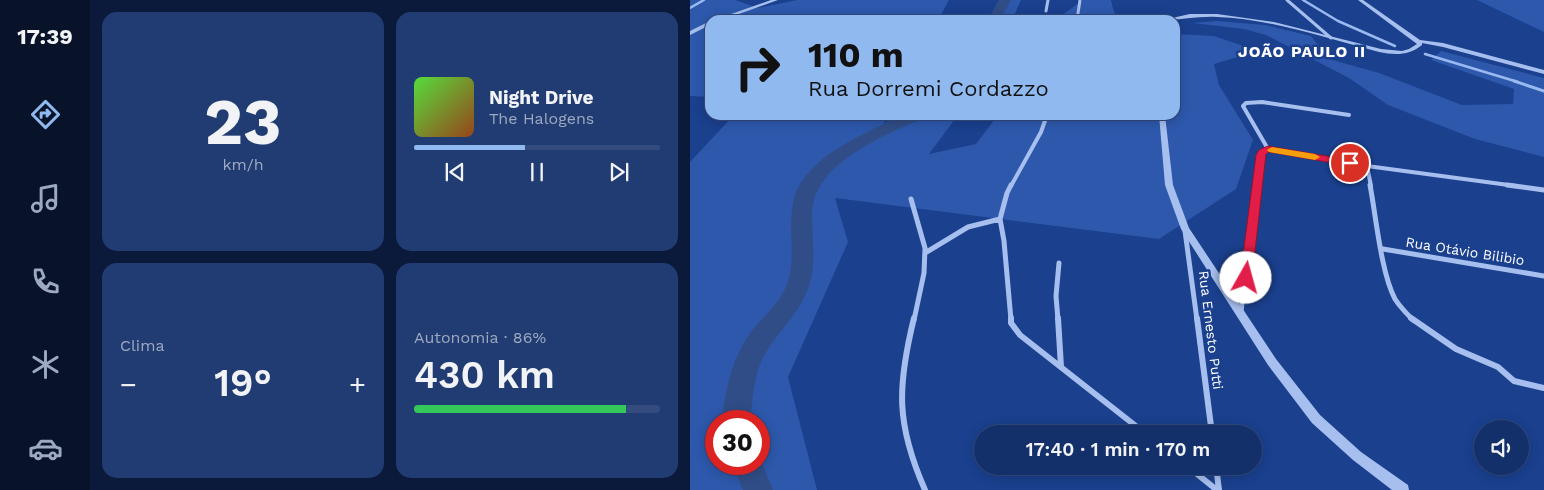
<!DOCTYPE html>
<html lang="pt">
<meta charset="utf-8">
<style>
body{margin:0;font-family:"Work Sans",sans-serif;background:#213c72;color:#f1f3f6;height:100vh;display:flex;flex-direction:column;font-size:19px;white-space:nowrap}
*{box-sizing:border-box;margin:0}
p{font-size:16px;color:#9da9c1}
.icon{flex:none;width:28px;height:28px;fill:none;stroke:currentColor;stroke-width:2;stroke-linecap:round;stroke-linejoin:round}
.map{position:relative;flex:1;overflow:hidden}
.drawer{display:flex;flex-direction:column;gap:12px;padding:12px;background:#0b1a3a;width:600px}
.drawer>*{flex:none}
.banner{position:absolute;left:15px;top:15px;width:475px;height:105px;border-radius:15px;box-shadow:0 2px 12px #0003,0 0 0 1px #334b7e;background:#90b9f0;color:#111;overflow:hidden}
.tools{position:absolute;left:784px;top:420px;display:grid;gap:10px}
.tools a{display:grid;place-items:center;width:55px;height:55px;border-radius:50%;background:#14306a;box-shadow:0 2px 12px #0003,0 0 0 1px #334b7e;font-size:25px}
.speed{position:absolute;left:15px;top:410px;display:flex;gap:10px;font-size:25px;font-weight:700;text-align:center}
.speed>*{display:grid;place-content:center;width:65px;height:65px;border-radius:50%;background:#14306a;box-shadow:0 2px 12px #0003,0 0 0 1px #334b7e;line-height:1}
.speed .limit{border:8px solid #d22;background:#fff;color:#111}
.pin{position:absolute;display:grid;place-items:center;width:42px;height:42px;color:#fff;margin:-21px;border:2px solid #fff;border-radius:50%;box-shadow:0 1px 5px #0007}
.me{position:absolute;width:55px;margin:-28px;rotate:7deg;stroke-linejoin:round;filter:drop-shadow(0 0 4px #0008)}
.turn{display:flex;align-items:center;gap:18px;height:105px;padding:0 20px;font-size:22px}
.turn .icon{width:65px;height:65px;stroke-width:2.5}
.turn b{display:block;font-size:35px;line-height:42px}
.big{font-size:38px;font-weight:600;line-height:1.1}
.drawer .card{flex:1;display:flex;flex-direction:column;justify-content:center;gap:8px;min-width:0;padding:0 18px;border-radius:15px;background:#213c72}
.drawer .dial{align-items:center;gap:0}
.dial b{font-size:65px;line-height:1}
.song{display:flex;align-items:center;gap:15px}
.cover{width:60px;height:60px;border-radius:8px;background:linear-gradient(135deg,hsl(110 70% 55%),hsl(20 70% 35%))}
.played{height:5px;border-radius:2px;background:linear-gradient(90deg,#90b9f0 45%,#334b7e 45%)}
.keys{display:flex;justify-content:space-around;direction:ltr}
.heat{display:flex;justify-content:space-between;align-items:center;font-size:28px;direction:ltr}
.charge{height:8px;border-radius:4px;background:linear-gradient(90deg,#34c759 86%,#334b7e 0)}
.drawer .tiles{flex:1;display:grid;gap:12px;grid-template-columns:repeat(2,1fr)}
.trip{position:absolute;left:284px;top:425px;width:288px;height:50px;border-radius:25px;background:#14306a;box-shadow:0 2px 12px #0003,0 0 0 1px #334b7e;font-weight:600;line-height:50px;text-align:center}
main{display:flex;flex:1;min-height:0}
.tabs{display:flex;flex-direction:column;width:90px;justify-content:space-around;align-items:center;background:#08132a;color:#9da9c1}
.tabs .icon{width:35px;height:35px}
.tabs .on{color:#90b9f0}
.tabs b{font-size:22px;color:#f1f3f6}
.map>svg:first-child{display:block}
.green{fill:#2d58ac;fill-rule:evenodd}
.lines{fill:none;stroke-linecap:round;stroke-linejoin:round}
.stream-far1{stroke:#9ab9f0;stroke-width:2.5}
.stream{stroke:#9ab9f0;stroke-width:3}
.river{fill:#314d87;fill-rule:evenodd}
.minor-far3{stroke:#a7bfee;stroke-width:3}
.minor-far2{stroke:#a7bfee;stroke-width:4}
.minor-far1{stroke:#a7bfee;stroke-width:5}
.minor{stroke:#a7bfee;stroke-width:6}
.tertiary{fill:#a7bfee;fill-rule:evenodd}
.route{fill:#e11d48;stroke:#92132f}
.slow{fill:#f59e0b}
.labels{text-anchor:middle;stroke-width:5;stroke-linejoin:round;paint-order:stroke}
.street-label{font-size:14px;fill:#fff;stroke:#1a408e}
.far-district-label{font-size:16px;font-weight:bold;letter-spacing:1px;fill:#fff;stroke:#1a408e}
</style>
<main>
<nav class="tabs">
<b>17:39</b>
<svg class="icon on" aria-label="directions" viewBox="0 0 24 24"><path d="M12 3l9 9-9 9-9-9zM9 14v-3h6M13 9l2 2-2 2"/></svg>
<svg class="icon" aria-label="music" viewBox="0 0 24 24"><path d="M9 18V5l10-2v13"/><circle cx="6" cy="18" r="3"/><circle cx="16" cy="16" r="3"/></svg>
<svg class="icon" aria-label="phone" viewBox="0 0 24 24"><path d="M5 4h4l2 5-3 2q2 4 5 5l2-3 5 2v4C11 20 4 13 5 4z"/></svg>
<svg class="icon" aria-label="climate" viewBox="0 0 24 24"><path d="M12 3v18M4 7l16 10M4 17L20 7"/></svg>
<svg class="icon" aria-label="car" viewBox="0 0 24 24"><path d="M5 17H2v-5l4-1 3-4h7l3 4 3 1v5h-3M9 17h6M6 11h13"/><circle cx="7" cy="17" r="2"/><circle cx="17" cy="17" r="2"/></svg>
</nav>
<section class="drawer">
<div class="tiles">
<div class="card dial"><b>23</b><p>km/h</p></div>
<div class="card">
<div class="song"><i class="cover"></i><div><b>Night Drive</b><p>The Halogens</p></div></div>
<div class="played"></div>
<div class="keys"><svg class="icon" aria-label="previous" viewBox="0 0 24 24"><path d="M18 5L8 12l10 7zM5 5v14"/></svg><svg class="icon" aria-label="pause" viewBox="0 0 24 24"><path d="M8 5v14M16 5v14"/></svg><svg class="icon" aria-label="next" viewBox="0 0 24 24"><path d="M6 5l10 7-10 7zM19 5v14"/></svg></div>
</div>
<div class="card"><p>Clima</p>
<div class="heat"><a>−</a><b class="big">19°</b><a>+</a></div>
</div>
<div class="card"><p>Autonomia · 86%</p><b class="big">430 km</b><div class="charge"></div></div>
</div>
</section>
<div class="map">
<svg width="854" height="490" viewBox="0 0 854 490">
<rect width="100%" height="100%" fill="#1a408e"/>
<path class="green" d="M 0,0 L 45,0 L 68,8 L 107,0 L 259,0 L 248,20 L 20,20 L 20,97 L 0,96 Z
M 309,0 L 331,0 L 322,20 L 298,20 Z
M 393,0 L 421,0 L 424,12 L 429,20 L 369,20 L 371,16 Z
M 787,0 L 854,0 L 854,32 Z
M 527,21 L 575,25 L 621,36 L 639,59 L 689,73 L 772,105 L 823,104 L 824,89 L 741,60 L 751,51 L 854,78 L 854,157 L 785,139 L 698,105 L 659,78 L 576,35 L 554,29 L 502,23 Z
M 485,34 L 524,36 L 568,51 L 524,64 L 529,85 L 563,140 L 546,189 L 469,239 L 145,198 L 158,242 L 98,377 L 127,490 L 0,490 L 0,162 L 44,115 L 198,115 L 193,124 L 210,115 L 268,115 L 239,154 L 286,144 L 308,115 L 485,115 ZM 26,421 L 69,421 L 69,464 L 26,464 Z"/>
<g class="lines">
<path class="stream-far1" d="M 613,0 L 648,21 L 705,46
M 0,8 L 14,0
M 735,54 L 828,82"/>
<path class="stream" d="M 824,81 L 854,91"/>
<path class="river" d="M 309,0 L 321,0 L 310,20 L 298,20 Z
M 214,115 L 235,115 L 233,118 C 192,137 122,163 122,216 C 122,241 127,267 117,291 C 107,317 85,334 73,358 C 63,377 63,400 60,421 L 32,421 C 35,390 42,358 61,332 C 72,318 86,306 94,291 C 105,271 101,245 101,223 C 102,212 102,200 107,190 C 124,153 179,131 214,115 Z
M 69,456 L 83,490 L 53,490 L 42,464 L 69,464 Z"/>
<path class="minor-far3" d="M 597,0 L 641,38
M 356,11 L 358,0
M 387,20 L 390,0"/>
<path class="minor-far2" d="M 578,149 L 677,166 L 826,186
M 578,149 L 553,106 L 556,103 L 572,102 L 659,115
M 677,166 L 681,186
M 321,186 L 351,132 L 357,115
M 567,186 L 571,155 L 578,149"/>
<path class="minor-far1" d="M 680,185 C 686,216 691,273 705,299 C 710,307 716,313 723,320
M 817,185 L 854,190
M 221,199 L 235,248 L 234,273 L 224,320
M 495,231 L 507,320
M 693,249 L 854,276
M 235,253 L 278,227 L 310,219
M 551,312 L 567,185
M 321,320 L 314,241 L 310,219 L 317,193 L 321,185
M 368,320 L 366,296 L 369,263"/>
<path class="minor" d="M 224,318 C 207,387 206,424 235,490
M 321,318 L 321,323 L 330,335 L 456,434
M 368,318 L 371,367
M 507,318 L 522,434
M 721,318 L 766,349 L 808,367 L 824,381 L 854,388
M 497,466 L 527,490
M 526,466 L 529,490"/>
<path class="tertiary" d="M 81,0 L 88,0 L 32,20 L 24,20 Z
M 668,0 L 673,0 L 730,40 L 753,43 L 854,70 L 854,74 L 753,47 L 732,43 L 732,45 C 719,56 704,55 689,52 C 636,38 582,19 527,17 C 509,16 492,20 473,20 L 500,14 L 527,14 L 584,22 L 691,49 L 712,51 L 719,49 L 727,44 Z
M 20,21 L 20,25 L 0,35 L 0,31 Z
M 469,115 L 475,115 L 483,185 L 499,228 L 586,359 L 630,415 L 671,452 L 718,485 L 719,490 L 702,490 L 663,460 L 622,423 L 578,365 L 491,229 L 475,185 Z"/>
</g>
<path class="route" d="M 578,146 L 660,160 L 665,163 L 660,166 L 579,152 L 576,154 L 562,278 L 560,282 L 552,282 L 550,278 L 566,155 L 569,150 Z"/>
<path class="slow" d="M 582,147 L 625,154 L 630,157 L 625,160 L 579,152 L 577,150 Z"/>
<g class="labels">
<g class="street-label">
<text transform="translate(775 251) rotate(9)" y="5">Rua Otávio Bilibio</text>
<text transform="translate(521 330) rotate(83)" y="5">Rua Ernesto Putti</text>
</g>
<g class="far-district-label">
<text x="612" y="57">JOÃO PAULO II</text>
</g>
</g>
</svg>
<div class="tools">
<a><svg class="icon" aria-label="sound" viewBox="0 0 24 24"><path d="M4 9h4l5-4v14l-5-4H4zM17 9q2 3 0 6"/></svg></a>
</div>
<div class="speed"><div class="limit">30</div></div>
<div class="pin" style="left:660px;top:163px;background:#d93025"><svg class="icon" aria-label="arrive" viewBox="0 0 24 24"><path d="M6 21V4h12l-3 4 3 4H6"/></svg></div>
<svg class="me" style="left:556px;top:278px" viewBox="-20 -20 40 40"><circle r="19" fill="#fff"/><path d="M0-13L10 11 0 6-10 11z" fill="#e11d48"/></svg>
<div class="trip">17:40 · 1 min · 170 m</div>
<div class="banner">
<div class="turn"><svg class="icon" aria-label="right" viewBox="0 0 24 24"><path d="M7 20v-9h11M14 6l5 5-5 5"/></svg><div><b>110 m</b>Rua Dorremi Cordazzo</div></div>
</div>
</div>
</main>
